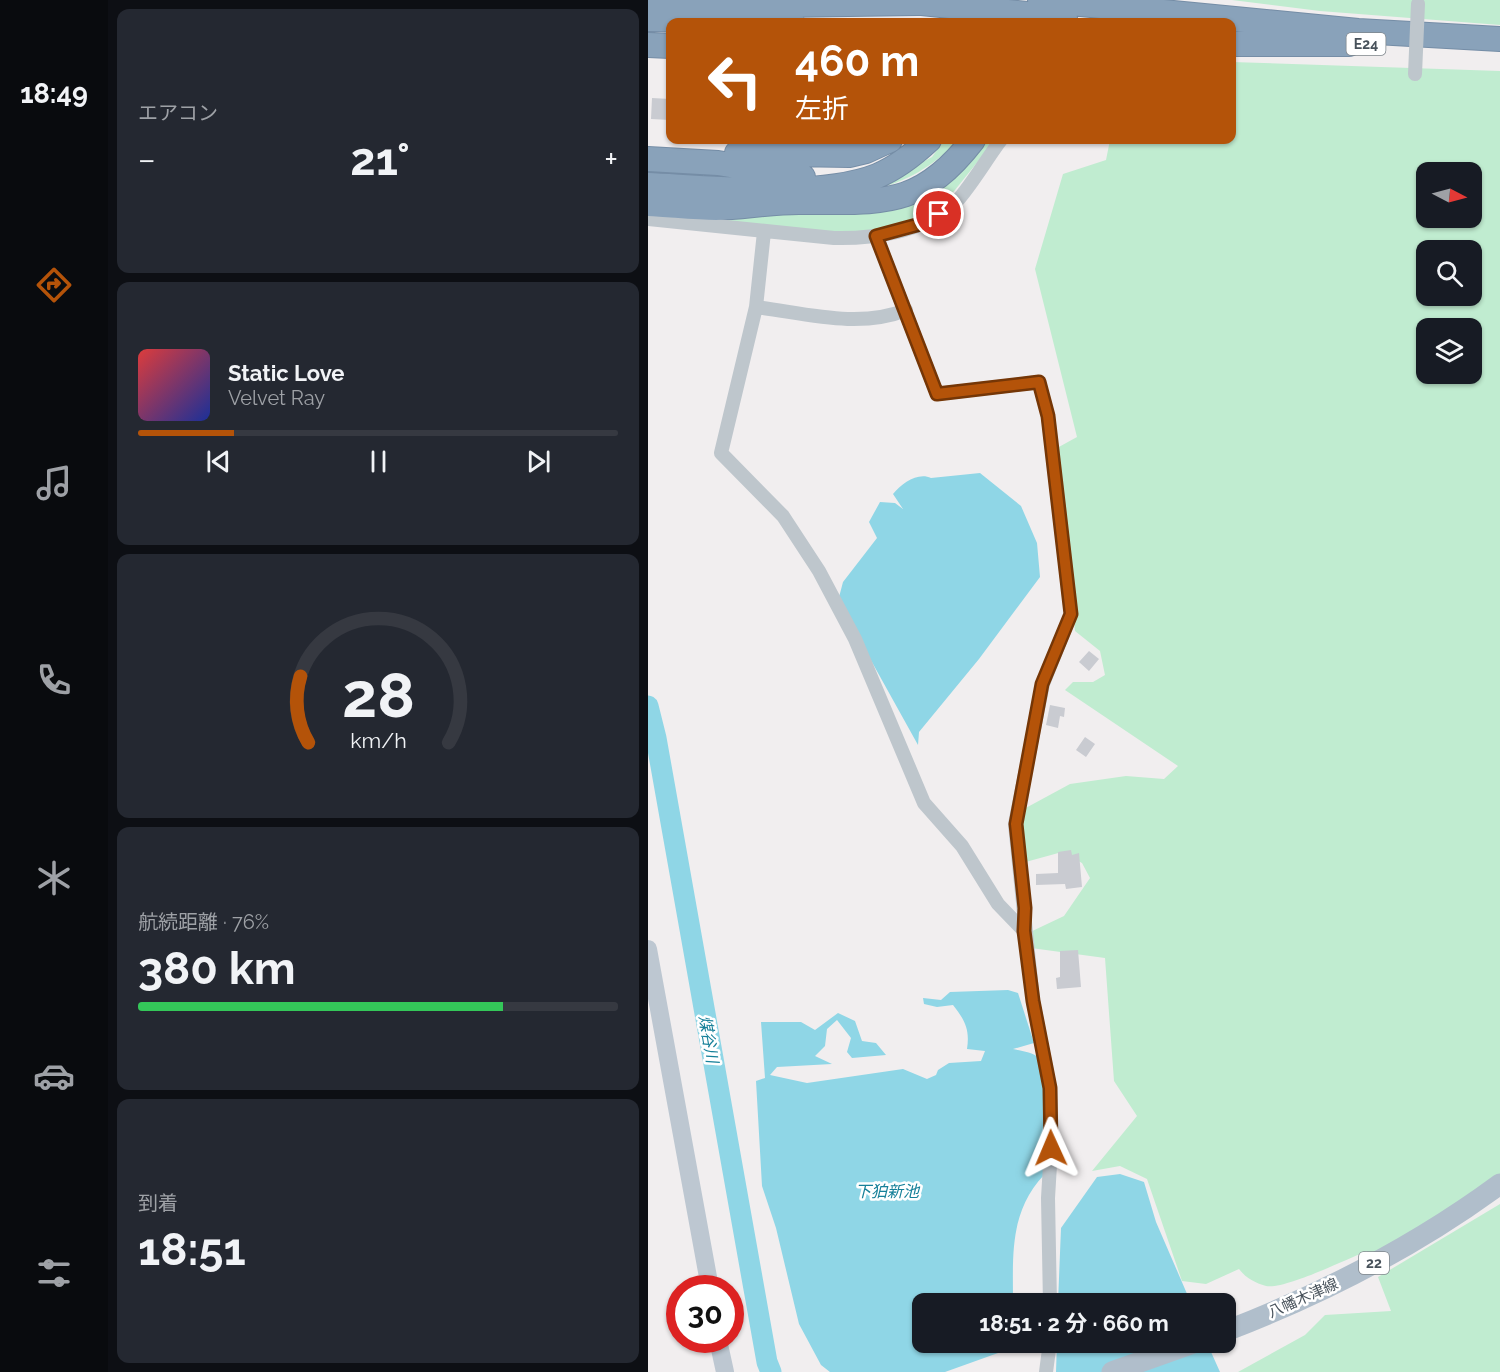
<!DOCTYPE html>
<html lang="ja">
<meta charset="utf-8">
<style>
body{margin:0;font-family:Raleway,"Noto Sans JP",sans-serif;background:#242831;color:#f1f3f6;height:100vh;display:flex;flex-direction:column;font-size:22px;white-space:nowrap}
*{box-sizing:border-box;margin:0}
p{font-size:20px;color:#9ea1a6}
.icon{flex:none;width:33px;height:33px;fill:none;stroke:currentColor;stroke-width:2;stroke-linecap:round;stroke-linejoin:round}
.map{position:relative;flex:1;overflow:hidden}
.drawer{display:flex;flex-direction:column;gap:9px;padding:9px;background:#0d0f14;width:540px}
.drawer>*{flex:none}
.hud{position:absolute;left:18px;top:18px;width:570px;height:126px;border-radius:12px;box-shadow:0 2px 4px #0004;background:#b45309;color:#fff;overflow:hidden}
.needle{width:39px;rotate:96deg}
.buttons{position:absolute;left:768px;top:162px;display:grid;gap:12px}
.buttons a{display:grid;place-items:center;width:66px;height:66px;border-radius:12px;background:#171b24;box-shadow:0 2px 4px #0004;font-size:30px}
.speed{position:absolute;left:18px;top:1275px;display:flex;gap:12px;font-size:30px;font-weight:700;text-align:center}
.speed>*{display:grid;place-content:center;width:78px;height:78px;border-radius:50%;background:#171b24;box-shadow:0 2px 4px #0004;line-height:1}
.speed .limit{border:9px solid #d22;background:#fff;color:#111}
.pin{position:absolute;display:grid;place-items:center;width:51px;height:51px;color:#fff;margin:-26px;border:3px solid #fff;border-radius:50%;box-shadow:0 2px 6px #0007}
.me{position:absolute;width:66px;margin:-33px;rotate:359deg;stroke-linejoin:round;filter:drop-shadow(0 0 4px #0008)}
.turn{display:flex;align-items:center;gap:21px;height:126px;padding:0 30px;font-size:27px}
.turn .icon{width:78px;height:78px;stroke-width:2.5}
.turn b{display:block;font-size:42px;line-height:51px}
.big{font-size:45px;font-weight:700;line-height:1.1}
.drawer .tile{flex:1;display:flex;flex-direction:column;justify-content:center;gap:9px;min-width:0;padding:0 21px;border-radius:12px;background:#242831}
.drawer .dial{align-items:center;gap:0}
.dial svg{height:156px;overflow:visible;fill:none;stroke:#363941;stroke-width:7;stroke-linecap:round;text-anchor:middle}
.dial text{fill:#f1f3f6;stroke:none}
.song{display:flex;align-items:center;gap:18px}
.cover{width:72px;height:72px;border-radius:9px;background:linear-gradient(135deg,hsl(0 70% 55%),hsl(230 70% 35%))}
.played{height:6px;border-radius:3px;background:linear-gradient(90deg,#b45309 20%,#363941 20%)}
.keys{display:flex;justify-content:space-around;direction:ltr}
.heat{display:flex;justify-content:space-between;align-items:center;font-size:33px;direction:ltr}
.charge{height:9px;border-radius:4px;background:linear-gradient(90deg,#34c759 76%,#363941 0)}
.trip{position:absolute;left:264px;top:1293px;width:324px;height:60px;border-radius:12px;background:#171b24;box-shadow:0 2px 4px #0004;font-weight:700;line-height:60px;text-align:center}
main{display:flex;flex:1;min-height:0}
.tabs{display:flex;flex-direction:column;width:108px;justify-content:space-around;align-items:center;background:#090b0e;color:#9ea1a6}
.tabs .icon{width:42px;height:42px}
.tabs .current{color:#b45309}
.tabs b{font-size:27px;color:#f1f3f6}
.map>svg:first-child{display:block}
.green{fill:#c0ecd0;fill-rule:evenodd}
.water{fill:#8fd6e6}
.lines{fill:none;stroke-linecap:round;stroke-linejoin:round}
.river{stroke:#8fd6e6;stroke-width:21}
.building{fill:#c9cbd1}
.highway-casing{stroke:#758da6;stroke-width:26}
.street{stroke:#bec6cc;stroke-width:14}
.secondary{stroke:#bdc7d1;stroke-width:18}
.primary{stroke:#b0becb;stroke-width:21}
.highway{stroke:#89a2ba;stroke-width:24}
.street-bridge{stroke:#bec6cc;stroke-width:14}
.route-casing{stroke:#753606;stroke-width:15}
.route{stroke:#b45309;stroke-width:10}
.labels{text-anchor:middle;stroke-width:5;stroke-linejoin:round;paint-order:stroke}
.shield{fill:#fff;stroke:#7f868c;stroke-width:1.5}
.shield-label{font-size:14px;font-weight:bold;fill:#48525b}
.street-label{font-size:15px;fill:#48525b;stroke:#fff}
.water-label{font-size:16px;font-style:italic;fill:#168099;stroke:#fff}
</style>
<main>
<nav class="tabs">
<b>18:49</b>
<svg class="icon current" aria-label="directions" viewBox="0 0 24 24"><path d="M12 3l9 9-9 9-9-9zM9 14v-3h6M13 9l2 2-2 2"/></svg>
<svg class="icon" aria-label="music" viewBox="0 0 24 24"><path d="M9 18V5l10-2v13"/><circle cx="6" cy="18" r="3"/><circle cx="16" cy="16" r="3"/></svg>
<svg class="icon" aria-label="phone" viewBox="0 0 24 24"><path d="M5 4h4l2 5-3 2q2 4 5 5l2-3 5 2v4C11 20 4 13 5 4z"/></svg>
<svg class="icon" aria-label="climate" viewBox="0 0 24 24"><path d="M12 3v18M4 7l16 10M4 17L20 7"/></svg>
<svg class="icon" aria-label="car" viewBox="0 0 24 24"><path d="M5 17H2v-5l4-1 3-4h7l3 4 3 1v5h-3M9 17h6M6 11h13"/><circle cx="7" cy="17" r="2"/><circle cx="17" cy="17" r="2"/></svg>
<svg class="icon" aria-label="filters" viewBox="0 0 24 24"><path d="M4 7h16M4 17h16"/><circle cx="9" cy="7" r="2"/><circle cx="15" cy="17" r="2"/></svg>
</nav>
<section class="drawer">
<div class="tile"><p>エアコン</p>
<div class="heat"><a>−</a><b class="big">21°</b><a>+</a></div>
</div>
<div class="tile">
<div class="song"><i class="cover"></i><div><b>Static Love</b><p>Velvet Ray</p></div></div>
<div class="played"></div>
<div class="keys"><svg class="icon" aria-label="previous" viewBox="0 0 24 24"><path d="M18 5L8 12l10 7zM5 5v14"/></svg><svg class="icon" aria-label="pause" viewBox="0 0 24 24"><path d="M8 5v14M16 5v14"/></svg><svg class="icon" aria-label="next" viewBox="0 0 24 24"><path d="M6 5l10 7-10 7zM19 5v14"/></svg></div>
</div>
<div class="tile dial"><svg viewBox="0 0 100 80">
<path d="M14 69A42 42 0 1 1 86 69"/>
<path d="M14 69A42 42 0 0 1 10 35" stroke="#b45309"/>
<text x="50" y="56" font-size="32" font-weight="700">28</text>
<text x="50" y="72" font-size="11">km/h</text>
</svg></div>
<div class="tile"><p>航続距離 · 76%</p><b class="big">380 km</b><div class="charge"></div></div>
<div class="tile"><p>到着</p><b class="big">18:51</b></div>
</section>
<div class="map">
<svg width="852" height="1372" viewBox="0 0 852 1372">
<rect width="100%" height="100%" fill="#f1eeef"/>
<path class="green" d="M 584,0 L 852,0 L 852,25 L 672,11 Z
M 584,62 L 852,71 L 852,1177 L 721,1257 L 719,1251 C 699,1259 636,1290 618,1286 C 607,1283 598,1278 591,1269 L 558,1284 L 534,1281 L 499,1179 L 472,1166 L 444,1171 L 489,1116 L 466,1081 L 457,958 L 383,948 L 378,934 L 416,916 L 442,878 L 434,863 L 414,852 L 374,863 L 374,810 L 422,784 L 478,776 L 516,779 L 530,766 L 417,690 L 425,682 L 445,682 L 457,675 L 452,651 L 427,631 L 409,448 L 429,437 L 387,269 L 415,174 L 458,160 L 462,140 L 584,140 ZM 778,172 L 824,172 L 824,218 L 778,218 ZM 778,250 L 824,250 L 824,296 L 778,296 ZM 778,328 L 824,328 L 824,374 L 778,374 Z
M 296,140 L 311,140 C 285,166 258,183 222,190 L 284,157 Z
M 336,140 L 347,140 L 299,200 L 251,225 L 215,234 L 186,235 L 40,216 L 149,210 L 210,214 L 246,210 L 269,200 Z
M 852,1204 L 852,1372 L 590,1372 L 657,1335 L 677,1315 L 743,1311 L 730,1277 Z"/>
<path class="water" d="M 332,473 L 373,506 L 389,543 L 392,577 L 331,659 L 271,732 L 270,745 L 190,601 L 195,582 L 229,538 L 221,522 L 232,502 L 247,503 L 255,509 L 245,494 C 254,483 270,472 283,478 Z
M 360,990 L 370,993 L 386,1043 L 365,1049 C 374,1051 385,1052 391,1058 C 405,1073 397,1152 396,1175 C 361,1212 365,1256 365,1303 L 274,1304 L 274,1342 L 364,1343 L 364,1348 L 297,1372 L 182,1372 L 173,1365 L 151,1324 L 128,1228 L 114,1186 L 108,1081 L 117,1078 L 113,1022 L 153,1022 L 167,1030 L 190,1013 L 207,1021 L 214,1041 L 228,1043 L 238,1055 L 204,1058 L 199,1052 L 203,1038 L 189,1020 L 179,1029 L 177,1046 L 167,1056 L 184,1064 L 129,1067 L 122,1075 L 159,1083 L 255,1069 L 279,1079 L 288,1075 L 290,1070 L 301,1063 L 333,1061 L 337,1051 L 319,1049 C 322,1030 317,1020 305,1005 L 289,1007 L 276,1004 L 275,998 L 293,1000 L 302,992 Z
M 472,1174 L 496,1182 L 508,1222 L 543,1303 L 410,1303 L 413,1228 L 449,1177 Z
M 409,1342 L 559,1343 L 572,1372 L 408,1372 Z"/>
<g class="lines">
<path class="river" d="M 0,706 L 8,738 L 119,1362 L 123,1372"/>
</g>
<path class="building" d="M 4,98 L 22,99 L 22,120 L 3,119 Z
M 441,651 L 451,659 L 441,671 L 431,662 Z
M 402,705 L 417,708 L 416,717 L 412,716 L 410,728 L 398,725 Z
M 437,737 L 447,744 L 438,757 L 428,750 Z
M 423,850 L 424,855 L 431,853 L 434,887 L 418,889 L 417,884 L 388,885 L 388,874 L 410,873 L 410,852 Z
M 430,950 L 433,987 L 409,989 L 408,978 L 412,977 L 412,951 Z"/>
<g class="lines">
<defs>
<path id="highway" d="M 392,0 L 710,31 L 852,39
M 255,1 L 417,18
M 0,2 L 132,5 L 269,3
M 0,19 L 144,22
M 584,44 L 701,44
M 0,45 L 22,46
M 89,153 L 201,155 L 218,151 L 242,140
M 0,159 L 70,163 L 155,177
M 0,185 C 63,188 171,199 229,176 C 248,168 266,154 281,140
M 0,204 C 23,205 46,208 68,208 C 96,207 123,202 151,202 C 231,201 270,211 325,140"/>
</defs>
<use href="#highway" class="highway-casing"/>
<path class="street" d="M 0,219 L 186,238 C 224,239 274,232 304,206 C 317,196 341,155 353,140
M 116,232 L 108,307 L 73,453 L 135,516 L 171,571 L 207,639 L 276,803 L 314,846 L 350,904 L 376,931
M 228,236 L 289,394 L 391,382 L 400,416 L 423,614 L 395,684 L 367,824 L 385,1001 L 402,1088 L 403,1148 L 400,1198 L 402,1304
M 108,307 C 156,313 211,329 258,310
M 398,1372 L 402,1342"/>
<path class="secondary" d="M 0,949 L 62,1288
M 70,1340 L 77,1372"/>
<path class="primary" d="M 578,1331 C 674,1294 768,1246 852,1184
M 464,1372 L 548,1342"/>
<use href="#highway" class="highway"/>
<path class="street-bridge" d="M 767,74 L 770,4"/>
</g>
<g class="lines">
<defs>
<path id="route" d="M 291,214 L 276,223 L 228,236 L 289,394 L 391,382 L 400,416 L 423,614 L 394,684 L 368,824 L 377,908 L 376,931 L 385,1001 L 402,1088 L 403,1148"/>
</defs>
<use href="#route" class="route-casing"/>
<use href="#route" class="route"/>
</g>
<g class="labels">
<g class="shield">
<rect x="698.5" y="33" width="39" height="22" rx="4.5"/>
<rect x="711" y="1252" width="30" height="22" rx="4.5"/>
</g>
<g class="shield-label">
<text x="718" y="49">E24</text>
<text x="726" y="1268">22</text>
</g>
<g class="street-label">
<text transform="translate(655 1298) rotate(-24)" y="5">八幡木津線</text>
</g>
<g class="water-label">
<text transform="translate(61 1039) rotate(80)" y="6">煤谷川</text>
<text x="239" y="1197">下狛新池</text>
</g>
</g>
</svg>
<div class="buttons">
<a><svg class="needle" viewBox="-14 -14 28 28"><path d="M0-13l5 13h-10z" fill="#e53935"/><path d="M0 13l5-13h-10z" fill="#9ea1a6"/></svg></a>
<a><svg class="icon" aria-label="search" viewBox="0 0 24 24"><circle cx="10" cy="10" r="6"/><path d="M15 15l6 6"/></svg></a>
<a><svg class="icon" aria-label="layers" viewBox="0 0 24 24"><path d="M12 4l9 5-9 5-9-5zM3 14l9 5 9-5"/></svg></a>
</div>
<div class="speed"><div class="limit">30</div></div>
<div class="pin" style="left:291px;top:214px;background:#d93025"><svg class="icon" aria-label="arrive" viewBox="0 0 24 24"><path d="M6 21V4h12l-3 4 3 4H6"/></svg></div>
<svg class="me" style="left:403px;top:1148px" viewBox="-20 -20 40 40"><path d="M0-17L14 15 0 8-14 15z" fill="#b45309" stroke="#fff" stroke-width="4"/></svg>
<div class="trip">18:51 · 2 分 · 660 m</div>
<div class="hud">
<div class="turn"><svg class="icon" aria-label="left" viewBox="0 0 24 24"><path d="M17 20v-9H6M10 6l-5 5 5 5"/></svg><div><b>460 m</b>左折</div></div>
</div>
</div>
</main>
